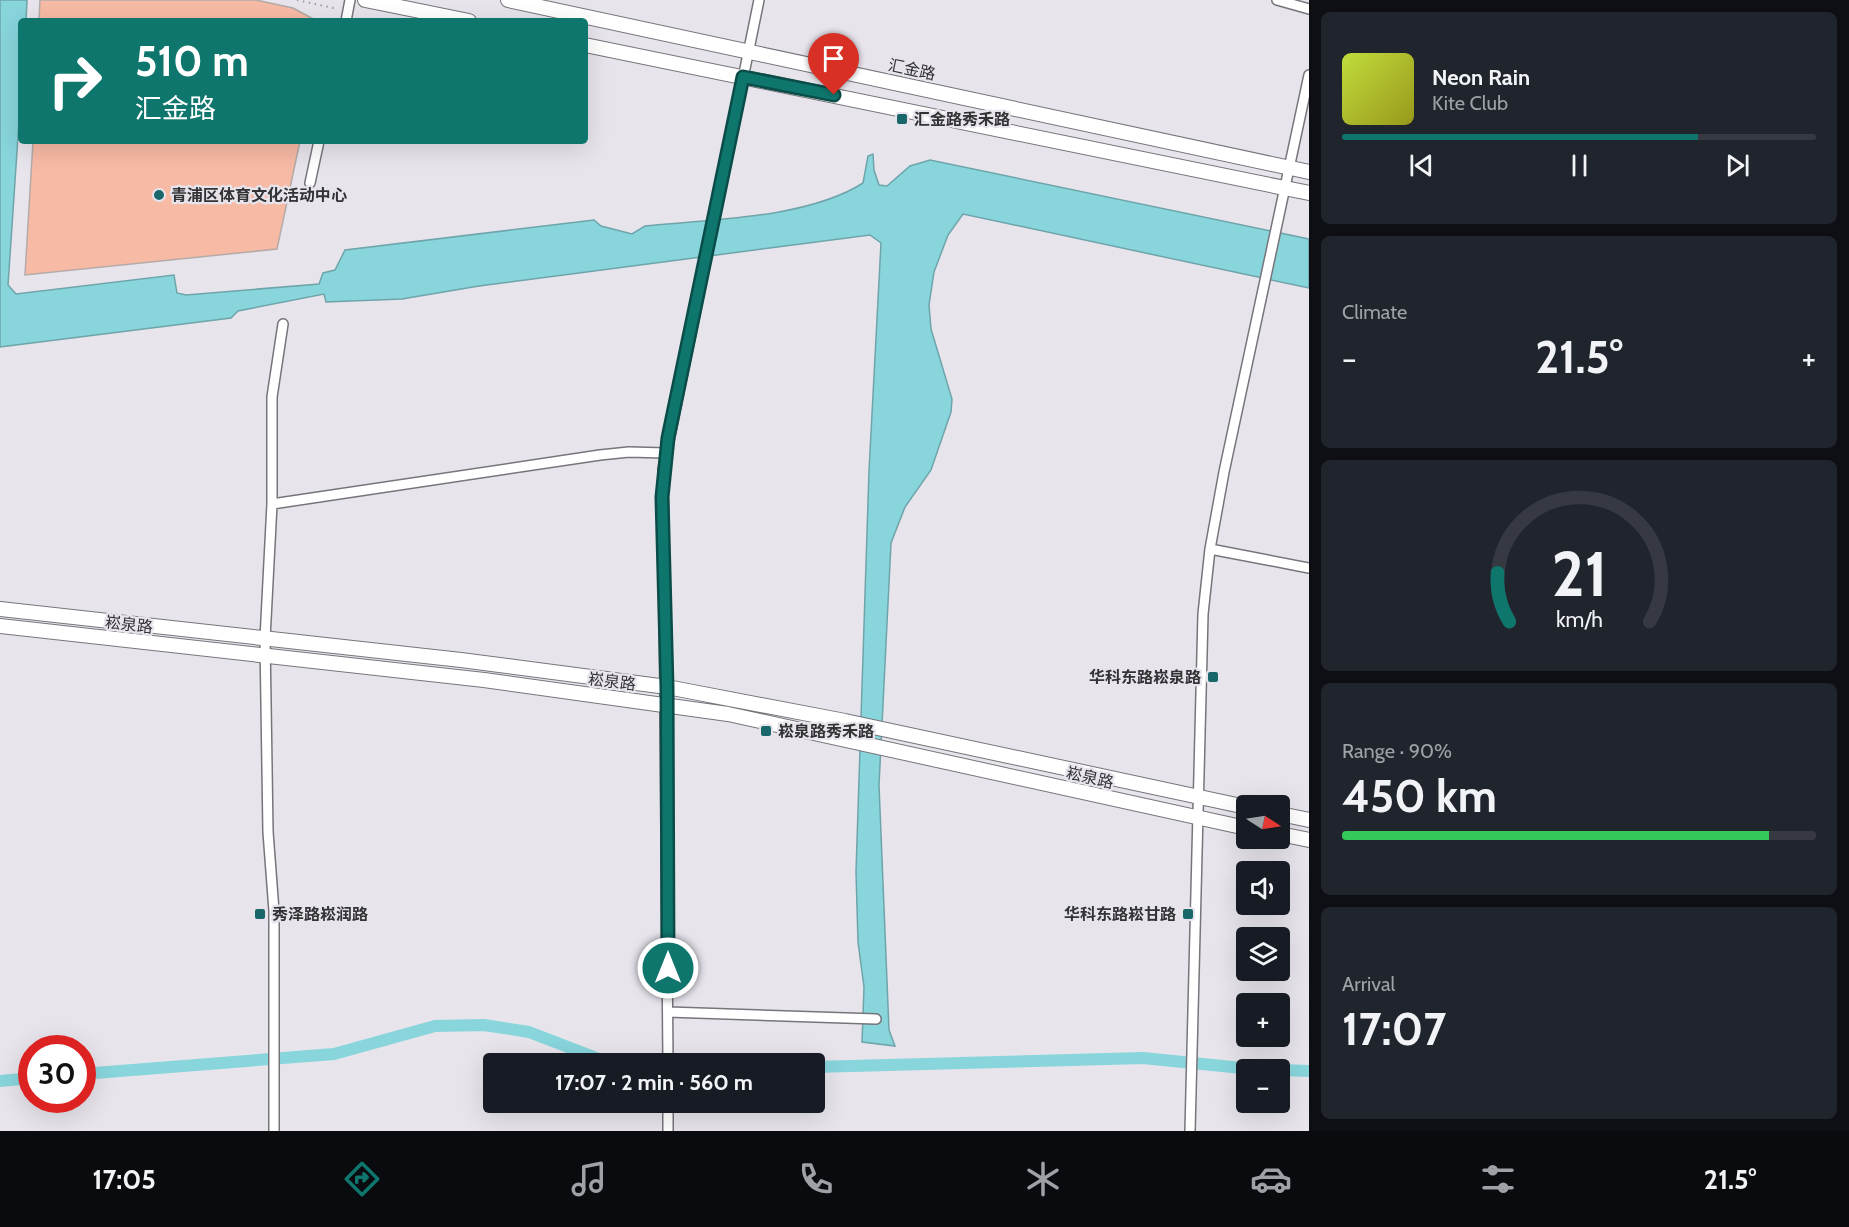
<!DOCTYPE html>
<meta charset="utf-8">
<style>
body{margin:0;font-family:Cabin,"Noto Sans SC",sans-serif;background:#20242c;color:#f1f3f6;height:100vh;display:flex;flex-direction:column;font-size:22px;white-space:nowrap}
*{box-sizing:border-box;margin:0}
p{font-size:20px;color:#9ea1a6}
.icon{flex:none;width:33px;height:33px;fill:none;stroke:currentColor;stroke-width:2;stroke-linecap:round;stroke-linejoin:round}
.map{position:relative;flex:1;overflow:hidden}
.drawer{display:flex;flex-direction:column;gap:12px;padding:12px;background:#0d0f14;width:540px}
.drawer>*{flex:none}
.hud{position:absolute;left:18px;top:18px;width:570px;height:126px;border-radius:6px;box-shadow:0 6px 24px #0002;background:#0f766e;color:#fff;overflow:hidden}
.needle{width:39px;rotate:102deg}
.tools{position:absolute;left:1236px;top:795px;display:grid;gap:12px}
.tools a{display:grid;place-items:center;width:54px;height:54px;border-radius:6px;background:#171b24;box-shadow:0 6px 24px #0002;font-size:30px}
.speed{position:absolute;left:18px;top:1035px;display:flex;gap:12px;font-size:30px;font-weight:700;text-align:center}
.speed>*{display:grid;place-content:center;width:78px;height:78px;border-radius:50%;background:#171b24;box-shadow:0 6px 24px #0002;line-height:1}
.speed .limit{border:9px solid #d22;background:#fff;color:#111}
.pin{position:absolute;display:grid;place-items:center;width:51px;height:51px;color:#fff;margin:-62px -26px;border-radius:50% 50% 50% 0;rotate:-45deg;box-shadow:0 0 6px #0007}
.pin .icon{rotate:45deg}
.me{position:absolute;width:66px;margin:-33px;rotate:0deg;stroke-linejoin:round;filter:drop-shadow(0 0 4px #0008)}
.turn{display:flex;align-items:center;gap:21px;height:126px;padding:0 18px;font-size:27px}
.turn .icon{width:78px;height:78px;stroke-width:2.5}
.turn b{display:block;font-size:42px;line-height:51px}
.big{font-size:45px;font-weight:800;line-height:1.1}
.drawer .tile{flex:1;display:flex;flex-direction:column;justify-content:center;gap:9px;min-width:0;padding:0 21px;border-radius:9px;background:#20242c}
.drawer .dial{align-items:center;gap:0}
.dial svg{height:156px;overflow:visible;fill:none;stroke:#363941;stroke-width:7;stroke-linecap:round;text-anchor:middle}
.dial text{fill:#f1f3f6;stroke:none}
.song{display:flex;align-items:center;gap:18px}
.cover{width:72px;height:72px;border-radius:9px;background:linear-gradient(135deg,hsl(70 70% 55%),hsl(60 70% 35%))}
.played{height:6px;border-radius:3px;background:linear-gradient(90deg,#0f766e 75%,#363941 75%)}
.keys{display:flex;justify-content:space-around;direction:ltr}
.heat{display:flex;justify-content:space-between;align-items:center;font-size:33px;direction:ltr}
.charge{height:9px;border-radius:4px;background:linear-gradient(90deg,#34c759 90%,#363941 0)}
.trip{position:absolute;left:483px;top:1053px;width:342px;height:60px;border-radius:6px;background:#171b24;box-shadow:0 6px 24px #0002;font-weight:800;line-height:60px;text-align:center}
.menu{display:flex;height:96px;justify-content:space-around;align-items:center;background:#090b0e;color:#9ea1a6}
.menu .icon{width:42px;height:42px}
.menu .current{color:#0f766e}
.menu b{font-size:27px;color:#f1f3f6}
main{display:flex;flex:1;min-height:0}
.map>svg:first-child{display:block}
.water{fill:#88d5dc;stroke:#6ea4aa;stroke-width:1.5}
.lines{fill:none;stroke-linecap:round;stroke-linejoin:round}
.canal{stroke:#88d5dc;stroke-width:12}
.building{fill:#f7baa5;stroke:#b4aaa7;stroke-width:1.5}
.street-casing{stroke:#77747b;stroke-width:12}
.secondary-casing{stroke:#77747b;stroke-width:16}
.path{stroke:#9c9aa0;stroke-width:2;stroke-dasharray:1.5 4.5;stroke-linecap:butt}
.street{stroke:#fff;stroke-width:9}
.secondary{stroke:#fff;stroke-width:14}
.route-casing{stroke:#0a4d48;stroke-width:15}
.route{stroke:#0f766e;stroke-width:10}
.poi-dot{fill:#19676b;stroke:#e7e4ec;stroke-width:2}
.labels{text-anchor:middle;stroke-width:4.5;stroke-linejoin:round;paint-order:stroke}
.street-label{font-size:16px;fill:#333235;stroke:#e7e4ec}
.poi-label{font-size:16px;font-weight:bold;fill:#333235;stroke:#e7e4ec;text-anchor:start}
</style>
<main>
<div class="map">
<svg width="1309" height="1131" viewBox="0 0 1309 1131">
<rect width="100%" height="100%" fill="#e7e4ec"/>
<path class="water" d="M 0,0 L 27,0 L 26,21 L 21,21 L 21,92 L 8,285 L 16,294 L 174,275 L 177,293 L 186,295 L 319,284 L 323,273 L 335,270 L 345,250 L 594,220 L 601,226 L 632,234 L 645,226 C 708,220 809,218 863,183 L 868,156 L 873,154 L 874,170 L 879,185 L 887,186 L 910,166 L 930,160 L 1309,239 L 1309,288 L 963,214 L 948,235 L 934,272 L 929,305 L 931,329 L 952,399 L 951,412 L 931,470 L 905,507 L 891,543 L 879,785 L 889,1030 L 895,1046 L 862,1042 L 864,987 L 858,942 L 856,872 L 869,471 L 881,243 L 870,235 L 479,286 L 402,299 L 326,302 L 324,294 L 238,311 L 231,318 L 0,347 Z"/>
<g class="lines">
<path class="canal" d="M 814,1067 L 1143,1058 L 1262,1070
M 1280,1070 L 1309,1071
M 82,1074 L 334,1054 L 435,1026 L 484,1025 L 529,1032 L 612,1064
M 0,1081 L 32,1078"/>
</g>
<path class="building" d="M 40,0 L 256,0 L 293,8 L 317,21 L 39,21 Z
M 33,141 L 300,141 L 277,249 L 25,275 Z"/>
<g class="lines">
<defs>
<path id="street" d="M 1277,0 L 1309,9
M 346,21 L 350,0
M 310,183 L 319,141
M 272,504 L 600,455 L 629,452 L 665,453
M 1210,549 L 1309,568
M 668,1012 L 876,1019
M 668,1064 L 663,470 L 759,0
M 668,1102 L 668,1131
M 274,1131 L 274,911 L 268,832 L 265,639 L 272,504 L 272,397 L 283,324
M 1190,1131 L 1203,614 L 1210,549 L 1224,472 L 1309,75"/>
<path id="secondary" d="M 365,0 L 469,21
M 508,0 L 1309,172
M 585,45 L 1309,193
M 0,609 L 461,660 L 667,687 L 845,721 L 1246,807
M 0,626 L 484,680 L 728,714 L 1246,828
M 1280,814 L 1309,820
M 1280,834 L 1309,840"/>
</defs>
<use href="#street" class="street-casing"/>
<use href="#secondary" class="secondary-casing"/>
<path class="path" d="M 297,0 L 338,9"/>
<use href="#street" class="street"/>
<use href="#secondary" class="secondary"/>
</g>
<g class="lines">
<defs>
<path id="route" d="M 668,968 L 667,687 L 662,497 L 668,438 L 743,77 L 834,95"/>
</defs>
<use href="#route" class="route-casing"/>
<use href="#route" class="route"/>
</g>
<g class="poi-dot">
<rect x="896" y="113" width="12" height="12" rx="3"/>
<circle cx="159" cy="195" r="6"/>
<rect x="1207" y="671" width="12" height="12" rx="3"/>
<rect x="760" y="725" width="12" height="12" rx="3"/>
<rect x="254" y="908" width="12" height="12" rx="3"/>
<rect x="1182" y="908" width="12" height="12" rx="3"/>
</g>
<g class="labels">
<g class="street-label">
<text transform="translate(912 69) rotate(12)" y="6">汇金路</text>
<text transform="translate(129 624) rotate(7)" y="6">崧泉路</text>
<text transform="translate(612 681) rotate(7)" y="6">崧泉路</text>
<text transform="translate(1090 777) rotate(13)" y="6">崧泉路</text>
</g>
<g class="poi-label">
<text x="914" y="125">汇金路秀禾路</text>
<text x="171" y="201">青浦区体育文化活动中心</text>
<text x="1201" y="683" text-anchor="end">华科东路崧泉路</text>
<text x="778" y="737">崧泉路秀禾路</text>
<text x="272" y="920">秀泽路崧润路</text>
<text x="1176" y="920" text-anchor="end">华科东路崧甘路</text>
</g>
</g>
</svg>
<div class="tools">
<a><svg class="needle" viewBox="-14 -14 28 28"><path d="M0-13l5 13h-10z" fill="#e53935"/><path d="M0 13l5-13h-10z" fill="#9ea1a6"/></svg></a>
<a><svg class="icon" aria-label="sound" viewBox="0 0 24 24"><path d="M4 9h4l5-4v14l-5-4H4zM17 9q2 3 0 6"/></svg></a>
<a><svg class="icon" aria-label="layers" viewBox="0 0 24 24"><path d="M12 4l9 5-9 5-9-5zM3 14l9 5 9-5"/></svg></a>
<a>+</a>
<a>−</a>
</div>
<div class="speed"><div class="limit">30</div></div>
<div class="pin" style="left:834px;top:95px;background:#d93025"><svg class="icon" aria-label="arrive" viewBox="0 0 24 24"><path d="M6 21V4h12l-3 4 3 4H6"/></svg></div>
<svg class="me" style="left:668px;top:968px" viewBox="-20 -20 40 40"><circle r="17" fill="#0f766e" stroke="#fff" stroke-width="3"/><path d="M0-11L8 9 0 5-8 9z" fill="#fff"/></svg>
<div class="trip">17:07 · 2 min · 560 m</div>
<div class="hud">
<div class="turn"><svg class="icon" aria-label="right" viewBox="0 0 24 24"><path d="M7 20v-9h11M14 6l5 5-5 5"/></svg><div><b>510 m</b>汇金路</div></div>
</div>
</div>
<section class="drawer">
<div class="tile">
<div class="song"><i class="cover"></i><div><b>Neon Rain</b><p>Kite Club</p></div></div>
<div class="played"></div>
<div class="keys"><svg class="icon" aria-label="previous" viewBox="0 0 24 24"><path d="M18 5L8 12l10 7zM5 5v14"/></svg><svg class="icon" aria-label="pause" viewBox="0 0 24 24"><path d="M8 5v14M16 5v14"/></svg><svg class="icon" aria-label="next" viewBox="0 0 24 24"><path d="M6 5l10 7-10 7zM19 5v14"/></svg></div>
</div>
<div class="tile"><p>Climate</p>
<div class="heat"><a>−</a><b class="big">21.5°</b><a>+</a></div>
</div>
<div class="tile dial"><svg viewBox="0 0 100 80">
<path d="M14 69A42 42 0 1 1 86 69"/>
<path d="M14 69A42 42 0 0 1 8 44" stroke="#0f766e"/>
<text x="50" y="56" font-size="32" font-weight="700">21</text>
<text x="50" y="72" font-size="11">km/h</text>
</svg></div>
<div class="tile"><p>Range · 90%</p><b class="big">450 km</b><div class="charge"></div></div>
<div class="tile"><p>Arrival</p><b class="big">17:07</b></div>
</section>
</main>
<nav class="menu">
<b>17:05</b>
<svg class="icon current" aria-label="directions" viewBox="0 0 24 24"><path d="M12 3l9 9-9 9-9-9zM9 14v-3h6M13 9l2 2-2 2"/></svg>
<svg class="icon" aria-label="music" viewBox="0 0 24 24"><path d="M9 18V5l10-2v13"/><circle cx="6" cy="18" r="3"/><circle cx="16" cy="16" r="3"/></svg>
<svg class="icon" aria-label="phone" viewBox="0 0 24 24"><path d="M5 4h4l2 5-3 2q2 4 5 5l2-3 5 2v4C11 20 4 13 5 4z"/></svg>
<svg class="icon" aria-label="climate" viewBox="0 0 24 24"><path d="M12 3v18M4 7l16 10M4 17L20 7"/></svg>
<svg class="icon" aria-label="car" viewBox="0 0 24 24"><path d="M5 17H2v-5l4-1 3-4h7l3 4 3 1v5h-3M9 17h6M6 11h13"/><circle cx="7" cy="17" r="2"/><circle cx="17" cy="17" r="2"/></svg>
<svg class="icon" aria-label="filters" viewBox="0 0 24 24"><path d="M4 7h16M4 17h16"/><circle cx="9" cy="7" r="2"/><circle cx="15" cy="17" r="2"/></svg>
<b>21.5°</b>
</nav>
